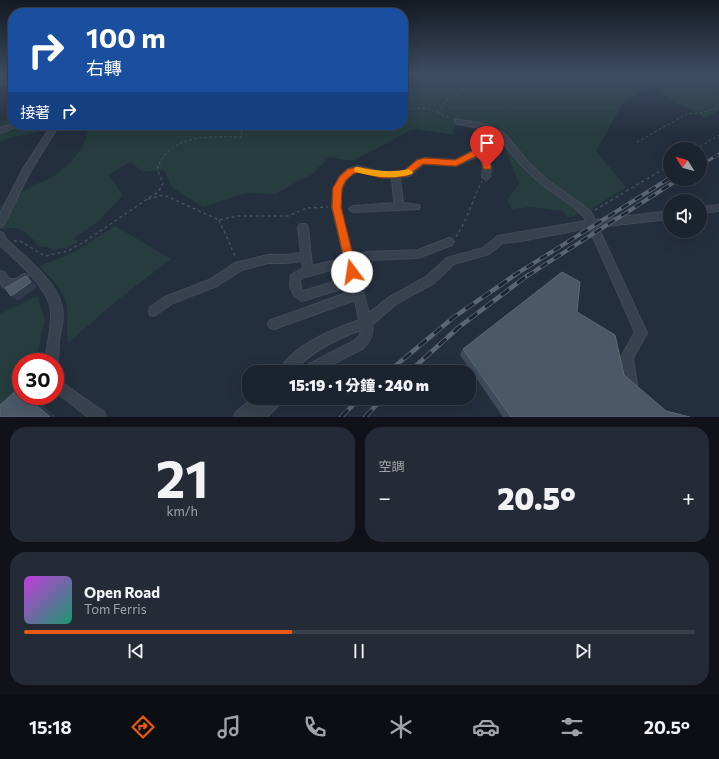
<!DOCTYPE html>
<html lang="zh-TW">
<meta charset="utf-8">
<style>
body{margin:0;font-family:Commissioner,"Noto Sans TC",sans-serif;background:#242b36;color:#f1f3f6;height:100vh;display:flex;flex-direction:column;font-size:15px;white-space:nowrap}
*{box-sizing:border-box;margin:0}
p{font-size:13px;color:#a0a4aa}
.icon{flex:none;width:22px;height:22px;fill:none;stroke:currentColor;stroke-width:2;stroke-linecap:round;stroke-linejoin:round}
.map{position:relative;height:417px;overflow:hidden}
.drawer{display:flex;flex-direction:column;gap:10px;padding:10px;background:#0f1319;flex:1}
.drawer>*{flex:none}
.top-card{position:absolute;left:8px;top:8px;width:400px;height:122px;border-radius:16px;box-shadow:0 4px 16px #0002,0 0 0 1px #39404a;background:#1a4fa0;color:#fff;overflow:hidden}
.needle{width:26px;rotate:307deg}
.fabs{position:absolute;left:663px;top:142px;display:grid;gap:8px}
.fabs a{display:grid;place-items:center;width:44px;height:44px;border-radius:50%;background:#1b232e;box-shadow:0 4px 16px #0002,0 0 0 1px #39404a;font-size:20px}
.speed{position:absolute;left:12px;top:353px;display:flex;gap:8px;font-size:20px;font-weight:700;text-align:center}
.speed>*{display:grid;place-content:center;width:52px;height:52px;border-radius:50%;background:#1b232e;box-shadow:0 4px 16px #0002,0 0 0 1px #39404a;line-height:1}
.speed .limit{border:6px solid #d22;background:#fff;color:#111}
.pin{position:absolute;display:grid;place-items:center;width:34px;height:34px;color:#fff;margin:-41px -17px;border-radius:50% 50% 50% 0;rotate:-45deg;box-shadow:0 0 4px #0007}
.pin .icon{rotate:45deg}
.me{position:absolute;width:44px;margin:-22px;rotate:346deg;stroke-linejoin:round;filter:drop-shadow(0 0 3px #0008)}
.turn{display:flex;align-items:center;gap:14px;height:84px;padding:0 12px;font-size:18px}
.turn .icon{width:52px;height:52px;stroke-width:2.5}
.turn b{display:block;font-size:28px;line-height:34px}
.then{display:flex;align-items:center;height:38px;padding:0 12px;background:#0003;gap:8px;font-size:15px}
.big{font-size:30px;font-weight:800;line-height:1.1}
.drawer .widget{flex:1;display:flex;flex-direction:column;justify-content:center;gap:6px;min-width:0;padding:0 14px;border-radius:16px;background:#242b36}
.drawer .dial{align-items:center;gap:0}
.dial b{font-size:52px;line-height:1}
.song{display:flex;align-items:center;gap:12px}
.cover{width:48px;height:48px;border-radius:6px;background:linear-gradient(135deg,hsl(290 70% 55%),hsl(160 70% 35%))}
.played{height:4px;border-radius:2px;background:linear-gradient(90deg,#ea580c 40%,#39404a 40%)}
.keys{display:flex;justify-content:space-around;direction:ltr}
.heat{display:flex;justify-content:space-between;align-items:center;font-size:22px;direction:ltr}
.drawer .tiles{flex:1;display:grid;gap:10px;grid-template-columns:1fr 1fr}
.widget:last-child{grid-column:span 2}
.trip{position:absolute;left:242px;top:365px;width:234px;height:40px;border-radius:16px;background:#1b232e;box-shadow:0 4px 16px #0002,0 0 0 1px #39404a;font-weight:800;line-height:40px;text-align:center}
.menu{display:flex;height:64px;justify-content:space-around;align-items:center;background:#0b0e12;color:#a0a4aa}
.menu .icon{width:28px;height:28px}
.menu .on{color:#ea580c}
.menu b{font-size:18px;color:#f1f3f6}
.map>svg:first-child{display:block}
.green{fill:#263c3f}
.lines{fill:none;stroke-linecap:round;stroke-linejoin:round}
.minor-casing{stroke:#414a57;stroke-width:2}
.path-far1{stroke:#3f5557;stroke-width:1;stroke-dasharray:2.5 2.5;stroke-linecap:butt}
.path{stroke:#3f5557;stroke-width:1.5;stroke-dasharray:3 3;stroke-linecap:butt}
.minor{fill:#38414e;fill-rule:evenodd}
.rail-far2-casing{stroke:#5a6575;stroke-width:3}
.rail-far1-casing{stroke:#5a6575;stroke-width:4}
.rail-casing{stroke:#5a6575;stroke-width:4.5}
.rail-far2{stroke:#1d2633;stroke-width:2;stroke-dasharray:6;stroke-linecap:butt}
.rail-far1{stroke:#1d2633;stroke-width:2.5;stroke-dasharray:8;stroke-linecap:butt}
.rail{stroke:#1d2633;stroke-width:3;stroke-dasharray:10;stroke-linecap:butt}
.wall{fill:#3f4b5c}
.shaded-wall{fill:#2f3b4b}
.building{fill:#4b5868;stroke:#5c6777}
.route{fill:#ea580c;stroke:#983908}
.slow{fill:#f59e0b}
</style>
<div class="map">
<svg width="719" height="417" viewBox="0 0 719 417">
<rect width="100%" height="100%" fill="#242f3e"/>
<path class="green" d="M 403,75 L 719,75 L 719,110 L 706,118 L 650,88 L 625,100 L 596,151 L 626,187 L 590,210 L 567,218 L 563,211 L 530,207 L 512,209 L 507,200 L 519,184 L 502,140 L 489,126 L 455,126 L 453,135 L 416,129 L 411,130 L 353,161 L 329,157 L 309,177 L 302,179 L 276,194 L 246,193 L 203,207 L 172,187 L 164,170 L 143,172 L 130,162 L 108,175 L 123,195 L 100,220 L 74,238 L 78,242 L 67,248 L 52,250 L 48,247 L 38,246 C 30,233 16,224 0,230 L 0,207 C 10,200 20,193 31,187 C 37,183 45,181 51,178 C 68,167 89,146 88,125 L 403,125 Z
M 13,117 L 13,125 L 77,125 L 9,138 L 0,142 L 0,121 Z
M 115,226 L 171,259 L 120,298 L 68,343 C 66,331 68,320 67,308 C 66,291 49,277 39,266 L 75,252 Z
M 37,296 L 45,320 L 35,362 L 21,362 L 21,396 L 0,417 L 0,314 Z"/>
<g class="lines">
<defs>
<path id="minor" d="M 13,78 L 13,82 L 0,86 L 0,82 Z
M 455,119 L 488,125 L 505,134 L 528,162 L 547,180 L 580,203 L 591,212 L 595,220 L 670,211 L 670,219 L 598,227 L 647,333 L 633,358 L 637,385 L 635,389 L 631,391 L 627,389 L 621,357 L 635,332 L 589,228 L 521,241 L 503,243 L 489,254 L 454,264 L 434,283 L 396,304 L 372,325 C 374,335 370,342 362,349 L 317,372 L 301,372 L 303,368 L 309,364 L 354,341 L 360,335 L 361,330 C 336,339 311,351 293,372 L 279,372 C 290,346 334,329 359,320 L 355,300 L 274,329 L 270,328 L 268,324 L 270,320 L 274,319 L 352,291 L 346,266 L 305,277 L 300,280 L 301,288 L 303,291 L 334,282 L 338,284 L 339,287 L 338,290 L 302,301 L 294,296 L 290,286 L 291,275 L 303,268 L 302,261 L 285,263 L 268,263 L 242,270 L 217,286 L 173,303 L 154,316 L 150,315 L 149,311 L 150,307 L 165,297 L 209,280 L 235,263 L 268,255 L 285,255 L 301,253 L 298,227 L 300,224 L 306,224 L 308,227 L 312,266 L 344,258 L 332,207 L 333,189 L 340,176 L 348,169 L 358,166 L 382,172 L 405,171 L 417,160 L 425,158 L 455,160 L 475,150 L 483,152 L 489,158 L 491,167 L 490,177 L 486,180 L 482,177 C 483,169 484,162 478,156 L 456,166 L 423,164 L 410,176 L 400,177 L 403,203 L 419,205 L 420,207 L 419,209 L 354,212 L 351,211 L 349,209 L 351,207 L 354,206 L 394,203 L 392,178 C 379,178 370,172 359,172 C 354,172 351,175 348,178 C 331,194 348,236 353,255 L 367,252 L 418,250 L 449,238 L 452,239 L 454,242 L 452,245 L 418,258 L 367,260 L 355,263 L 369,313 L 388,298 L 426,277 L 447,258 L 483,248 L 498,236 L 586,221 L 584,217 L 574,207 L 541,184 L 522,166 L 499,138 L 483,129 L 455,123 Z
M 13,124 L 13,125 L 21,125 L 0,133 L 0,128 Z
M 48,125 L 56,125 L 55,132 L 31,170 L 3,226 L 0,227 L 0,214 L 23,169 L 47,132 Z
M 719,205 L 719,211 L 700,213 L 700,207 Z
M 0,232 L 3,233 L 6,239 C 24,256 55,280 61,304 C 65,315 61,329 59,340 C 58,348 60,361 55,367 L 55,362 L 46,362 C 46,345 52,329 51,313 C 51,289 16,261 0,245 Z
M 0,271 L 4,272 L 9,279 L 16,279 L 24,274 L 28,276 L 29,279 C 25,287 6,294 1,284 C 0,280 0,275 0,271 Z
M 55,373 L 59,375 L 64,384 L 104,412 L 106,417 L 88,417 L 56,392 Z
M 253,398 L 284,398 L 282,402 L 267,417 L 251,417 L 252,416 L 251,417 L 234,417 L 236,412 Z"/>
</defs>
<use href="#minor" class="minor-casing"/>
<path class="path-far1" d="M 403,107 L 412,109 L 425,108 L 451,118
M 437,112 L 449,97 L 458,95 L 464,90 L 461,75
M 637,142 L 687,114 L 700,113 L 719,108
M 696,149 L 719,135
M 159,164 C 174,133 212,137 241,137 L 242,129 L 240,125"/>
<path class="path" d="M 148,199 L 164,195 L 219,220 L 237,216 L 288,216 L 307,208 L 328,207
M 595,210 L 670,165
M 219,220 L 236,258
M 456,237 C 467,220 473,199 482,181
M 14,241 L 20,241 L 45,256 L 68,251 L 87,240 L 159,191 L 163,183 L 157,169 L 160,163"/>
<use href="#minor" class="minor"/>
<defs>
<path id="rail-far2" d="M 703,164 L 719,154"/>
<path id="rail-far1" d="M 700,166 L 705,163
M 513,276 L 670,178
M 527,276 L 679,179"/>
<path id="rail" d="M 388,372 L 454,317 L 515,275
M 409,372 L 459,327 L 528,275
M 341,417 L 360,398
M 365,417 L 383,398"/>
</defs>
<use href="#rail-far2" class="rail-far2-casing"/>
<use href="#rail-far1" class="rail-far1-casing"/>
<use href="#rail" class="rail-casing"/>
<use href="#rail-far2" class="rail-far2"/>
<use href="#rail-far1" class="rail-far1"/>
<use href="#rail" class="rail"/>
</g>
<path class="wall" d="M 577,312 L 624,375 L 666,411 L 690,417 L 503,417 L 460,355 L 463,349 Z"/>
<path class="shaded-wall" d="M 26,276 L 32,281 L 37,287 L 18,301 L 11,296 Z
M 26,396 L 32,396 L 56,417 L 50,417 Z"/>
<path class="building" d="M 562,272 L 580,282 L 577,312 L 615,335 L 624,375 L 666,411 L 690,417 L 511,417 L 463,349 Z
M 26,276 L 31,282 L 11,296 L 5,288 Z
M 18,389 L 21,391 L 21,396 L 26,396 L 50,417 L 0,417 L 0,405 Z"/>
<linearGradient id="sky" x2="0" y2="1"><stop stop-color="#141a22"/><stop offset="0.56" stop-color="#3f4d63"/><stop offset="1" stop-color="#3f4d63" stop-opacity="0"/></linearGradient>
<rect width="719" height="133" fill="url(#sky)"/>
<path class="route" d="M 475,150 C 486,152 488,157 491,167 L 490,169 L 484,169 L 481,160 L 476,156 L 456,166 L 423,164 L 407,176 L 382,178 L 358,172 L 353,174 L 346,180 L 342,188 L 341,207 L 357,272 L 356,275 L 352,277 L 348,275 L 332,207 L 333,188 L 340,176 L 348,169 L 358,167 L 382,172 L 404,171 L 417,160 L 425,158 L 455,160 Z"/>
<path class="slow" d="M 355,167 L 358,167 C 377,171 391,173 409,169 L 413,172 L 412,174 C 392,180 375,177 355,172 L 354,170 Z"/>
</svg>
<div class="fabs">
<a><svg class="needle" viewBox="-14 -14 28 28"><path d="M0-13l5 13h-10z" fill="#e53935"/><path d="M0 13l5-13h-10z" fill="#a0a4aa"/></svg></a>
<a><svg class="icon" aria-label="sound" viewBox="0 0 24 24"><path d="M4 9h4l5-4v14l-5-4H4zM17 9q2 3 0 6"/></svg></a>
</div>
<div class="speed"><div class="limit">30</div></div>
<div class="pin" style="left:487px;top:167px;background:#d93025"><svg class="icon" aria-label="arrive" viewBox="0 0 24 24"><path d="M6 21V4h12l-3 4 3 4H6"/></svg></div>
<svg class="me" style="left:352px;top:272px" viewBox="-20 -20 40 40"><circle r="19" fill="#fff"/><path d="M0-13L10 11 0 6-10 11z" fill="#ea580c"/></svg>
<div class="trip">15:19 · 1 分鐘 · 240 m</div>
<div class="top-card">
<div class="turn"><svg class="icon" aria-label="right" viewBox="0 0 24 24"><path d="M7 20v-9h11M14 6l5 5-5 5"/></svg><div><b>100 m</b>右轉</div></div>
<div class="then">接著<svg class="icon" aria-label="right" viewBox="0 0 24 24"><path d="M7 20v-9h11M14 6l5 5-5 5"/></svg></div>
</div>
</div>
<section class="drawer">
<div class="tiles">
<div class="widget dial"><b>21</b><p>km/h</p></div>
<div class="widget"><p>空調</p>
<div class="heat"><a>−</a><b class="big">20.5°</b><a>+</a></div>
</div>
<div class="widget">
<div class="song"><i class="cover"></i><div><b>Open Road</b><p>Tom Ferris</p></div></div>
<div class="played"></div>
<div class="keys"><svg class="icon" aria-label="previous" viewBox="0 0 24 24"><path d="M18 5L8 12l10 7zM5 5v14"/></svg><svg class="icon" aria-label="pause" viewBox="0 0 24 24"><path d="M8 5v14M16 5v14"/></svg><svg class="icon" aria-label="next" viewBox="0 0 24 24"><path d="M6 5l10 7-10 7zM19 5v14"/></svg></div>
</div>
</div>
</section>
<nav class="menu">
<b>15:18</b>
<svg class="icon on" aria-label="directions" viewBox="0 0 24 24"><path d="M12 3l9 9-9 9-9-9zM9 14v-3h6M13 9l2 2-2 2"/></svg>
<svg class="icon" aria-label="music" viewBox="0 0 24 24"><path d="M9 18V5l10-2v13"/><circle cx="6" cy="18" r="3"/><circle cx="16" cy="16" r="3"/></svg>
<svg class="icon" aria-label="phone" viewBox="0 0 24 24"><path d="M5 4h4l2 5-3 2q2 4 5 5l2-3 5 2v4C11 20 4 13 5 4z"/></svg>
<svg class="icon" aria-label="climate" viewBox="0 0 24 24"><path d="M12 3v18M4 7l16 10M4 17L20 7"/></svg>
<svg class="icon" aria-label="car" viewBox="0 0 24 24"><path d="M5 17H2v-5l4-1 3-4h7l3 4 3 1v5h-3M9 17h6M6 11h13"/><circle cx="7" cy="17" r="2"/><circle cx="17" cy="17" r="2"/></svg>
<svg class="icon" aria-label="filters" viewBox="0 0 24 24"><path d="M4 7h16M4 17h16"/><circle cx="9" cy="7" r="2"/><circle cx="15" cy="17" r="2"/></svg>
<b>20.5°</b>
</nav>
